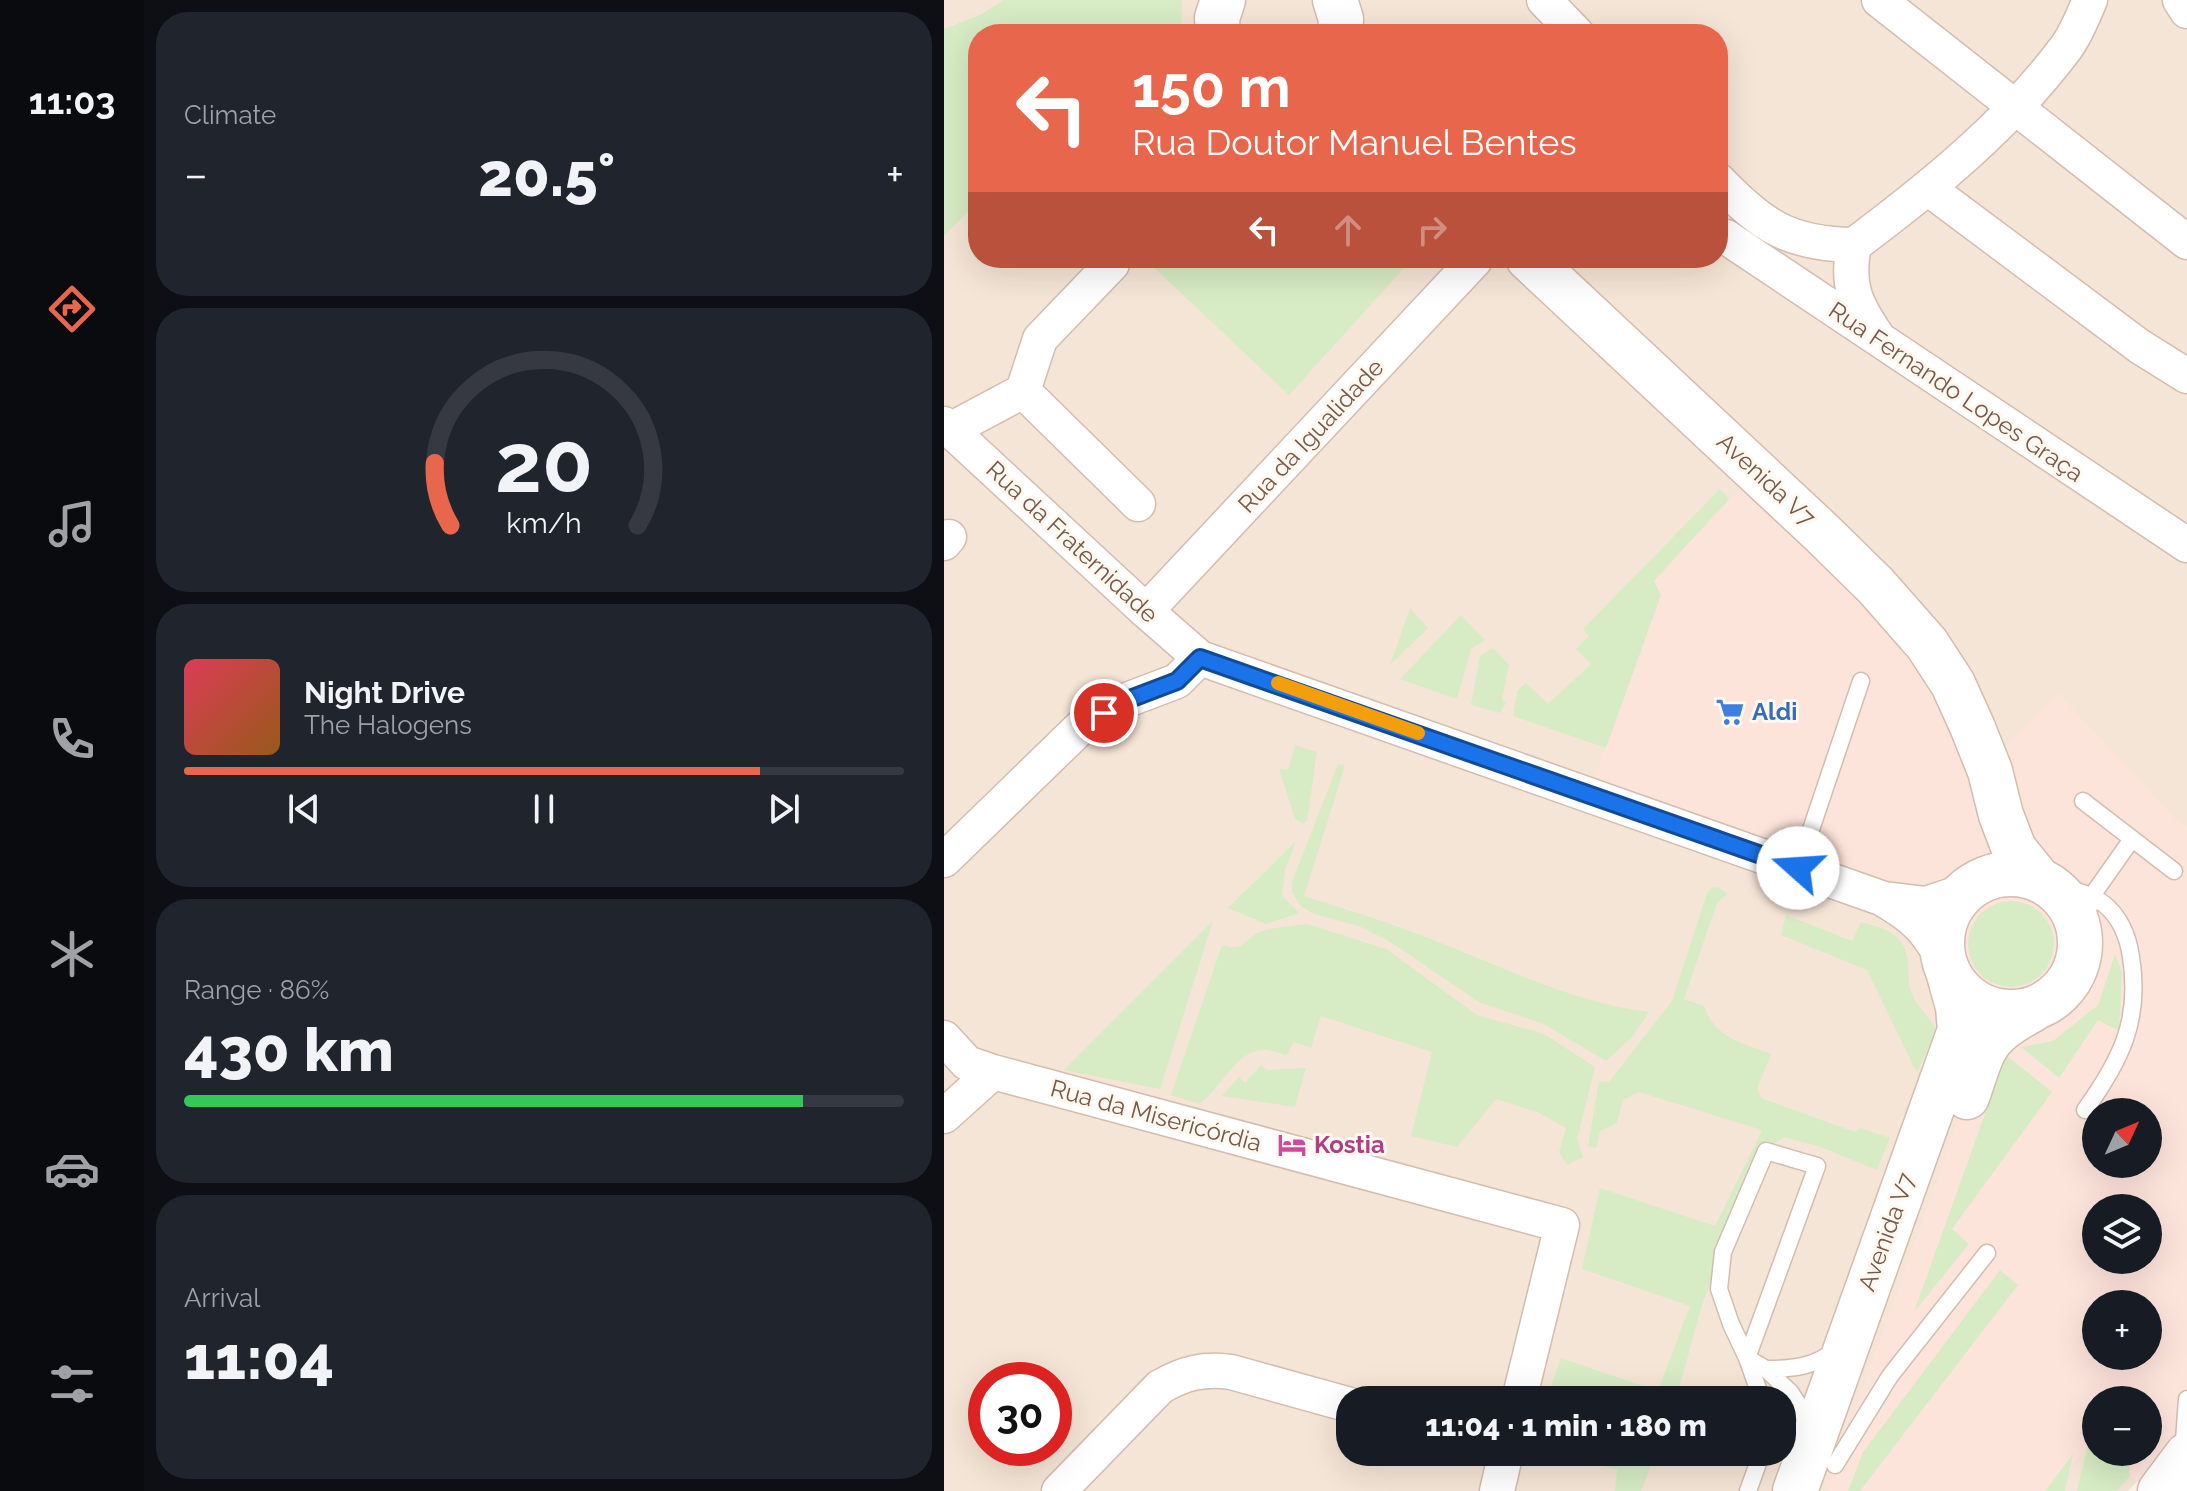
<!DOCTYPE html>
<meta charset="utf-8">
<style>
body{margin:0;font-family:Raleway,sans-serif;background:#20242c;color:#f1f3f6;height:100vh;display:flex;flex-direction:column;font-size:30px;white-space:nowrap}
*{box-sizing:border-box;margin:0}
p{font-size:26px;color:#9ea1a6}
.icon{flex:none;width:44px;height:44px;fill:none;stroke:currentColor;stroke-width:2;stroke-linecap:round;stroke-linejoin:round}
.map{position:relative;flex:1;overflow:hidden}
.side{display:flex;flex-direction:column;gap:12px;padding:12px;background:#0d0f14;width:800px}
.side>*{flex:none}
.top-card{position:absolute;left:24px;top:24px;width:760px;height:244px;border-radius:32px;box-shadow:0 8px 32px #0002;background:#e8664b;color:#fff;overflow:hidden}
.needle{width:52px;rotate:46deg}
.controls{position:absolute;left:1138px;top:1098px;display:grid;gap:16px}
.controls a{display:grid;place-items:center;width:80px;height:80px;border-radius:50%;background:#171b24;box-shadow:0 8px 32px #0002;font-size:40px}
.speed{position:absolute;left:24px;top:1362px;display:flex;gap:16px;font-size:40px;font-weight:700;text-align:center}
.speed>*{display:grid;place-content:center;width:104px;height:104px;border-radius:50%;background:#171b24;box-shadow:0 8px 32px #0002;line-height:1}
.speed .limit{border:12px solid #d22;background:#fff;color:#111}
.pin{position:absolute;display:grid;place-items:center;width:68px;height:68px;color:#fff;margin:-34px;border:4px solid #fff;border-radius:50%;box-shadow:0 2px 8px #0007}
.me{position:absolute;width:88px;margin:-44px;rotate:289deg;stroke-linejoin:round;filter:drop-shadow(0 0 6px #0008)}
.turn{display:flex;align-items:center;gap:28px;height:168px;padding:0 32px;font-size:36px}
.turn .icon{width:104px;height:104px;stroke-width:2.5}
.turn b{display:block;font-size:56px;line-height:68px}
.lanes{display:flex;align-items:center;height:76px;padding:0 32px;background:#0003;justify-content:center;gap:40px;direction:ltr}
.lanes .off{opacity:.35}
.big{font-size:60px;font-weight:800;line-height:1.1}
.side .card{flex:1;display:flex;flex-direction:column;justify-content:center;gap:12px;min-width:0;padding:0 28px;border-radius:32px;background:#20242c}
.side .dial{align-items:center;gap:0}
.dial svg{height:208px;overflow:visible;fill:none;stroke:#363941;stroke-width:7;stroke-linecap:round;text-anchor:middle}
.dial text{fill:#f1f3f6;stroke:none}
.song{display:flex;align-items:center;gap:24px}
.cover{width:96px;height:96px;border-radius:12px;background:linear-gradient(135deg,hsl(350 70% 55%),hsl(30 70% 35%))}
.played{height:8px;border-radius:4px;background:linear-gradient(90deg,#e8664b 80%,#363941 80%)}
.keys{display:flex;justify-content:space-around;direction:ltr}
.heat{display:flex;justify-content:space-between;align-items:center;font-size:44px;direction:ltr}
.charge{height:12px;border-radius:6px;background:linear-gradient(90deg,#34c759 86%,#363941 0)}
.trip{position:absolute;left:392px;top:1386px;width:460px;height:80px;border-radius:32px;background:#171b24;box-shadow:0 8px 32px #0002;font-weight:800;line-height:80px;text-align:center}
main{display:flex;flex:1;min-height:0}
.tabs{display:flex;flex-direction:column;width:144px;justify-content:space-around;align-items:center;background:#090b0e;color:#9ea1a6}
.tabs .icon{width:56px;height:56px}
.tabs .selected{color:#e8664b}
.tabs b{font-size:36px;color:#f1f3f6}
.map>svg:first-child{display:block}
.residential{fill:#f5e5d6;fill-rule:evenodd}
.commercial{fill:#fde4db;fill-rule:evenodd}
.green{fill:#d7ebc5}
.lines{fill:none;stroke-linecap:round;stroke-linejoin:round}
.lane-casing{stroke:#d2bdaf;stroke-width:19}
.street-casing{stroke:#d2bdaf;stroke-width:37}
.secondary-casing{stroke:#d5bcad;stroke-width:47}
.lane{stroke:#fff;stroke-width:16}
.street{stroke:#fff;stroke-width:34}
.secondary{stroke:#fff;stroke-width:44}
.route-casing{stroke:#114b97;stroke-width:20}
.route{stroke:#1a73e8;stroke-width:14}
.slow{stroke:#f59e0b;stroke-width:14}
.labels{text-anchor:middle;stroke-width:6;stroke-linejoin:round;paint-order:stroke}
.street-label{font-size:24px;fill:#78584b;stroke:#fff8ee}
.shop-label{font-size:24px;font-weight:bold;fill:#366cbe;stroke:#fff8ee;text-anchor:start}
.hotel-label{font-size:24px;font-weight:bold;fill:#b23c85;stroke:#fff8ee;text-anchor:start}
</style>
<main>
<nav class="tabs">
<b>11:03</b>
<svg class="icon selected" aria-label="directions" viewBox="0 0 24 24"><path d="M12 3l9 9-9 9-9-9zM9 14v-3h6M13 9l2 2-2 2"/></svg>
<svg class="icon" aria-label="music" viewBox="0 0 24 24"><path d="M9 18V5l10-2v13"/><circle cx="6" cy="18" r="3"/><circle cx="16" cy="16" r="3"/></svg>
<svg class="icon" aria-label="phone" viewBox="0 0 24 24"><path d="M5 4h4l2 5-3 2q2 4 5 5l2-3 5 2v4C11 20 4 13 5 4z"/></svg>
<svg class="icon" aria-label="climate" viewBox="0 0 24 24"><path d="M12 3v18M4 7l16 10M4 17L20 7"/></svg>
<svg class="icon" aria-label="car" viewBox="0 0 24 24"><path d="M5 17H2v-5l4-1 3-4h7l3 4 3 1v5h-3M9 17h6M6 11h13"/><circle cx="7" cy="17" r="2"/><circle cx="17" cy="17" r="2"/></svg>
<svg class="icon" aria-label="filters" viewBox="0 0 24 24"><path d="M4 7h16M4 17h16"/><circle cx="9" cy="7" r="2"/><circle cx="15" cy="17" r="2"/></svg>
</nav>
<section class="side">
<div class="card"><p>Climate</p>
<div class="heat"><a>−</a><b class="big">20.5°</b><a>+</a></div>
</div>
<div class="card dial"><svg viewBox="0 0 100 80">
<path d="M14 69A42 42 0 1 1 86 69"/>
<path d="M14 69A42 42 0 0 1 8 45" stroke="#e8664b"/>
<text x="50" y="56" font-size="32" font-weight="700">20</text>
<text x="50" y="72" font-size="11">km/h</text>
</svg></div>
<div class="card">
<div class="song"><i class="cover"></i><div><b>Night Drive</b><p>The Halogens</p></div></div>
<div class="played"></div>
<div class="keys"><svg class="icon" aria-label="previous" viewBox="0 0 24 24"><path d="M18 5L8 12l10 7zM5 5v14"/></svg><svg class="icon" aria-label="pause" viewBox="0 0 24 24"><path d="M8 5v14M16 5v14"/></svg><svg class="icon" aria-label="next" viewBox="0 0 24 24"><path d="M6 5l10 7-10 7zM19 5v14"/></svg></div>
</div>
<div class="card"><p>Range · 86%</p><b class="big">430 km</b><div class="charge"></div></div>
<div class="card"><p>Arrival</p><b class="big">11:04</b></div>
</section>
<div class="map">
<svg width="1243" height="1491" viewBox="0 0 1243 1491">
<rect width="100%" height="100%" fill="#fdf3e8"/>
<path class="residential" d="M 0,0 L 1243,0 L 1243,1427 L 1184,1491 L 0,1491 ZM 34,34 L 774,34 L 774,258 L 34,258 ZM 1152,1112 L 1204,1112 L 1204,1164 L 1152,1164 ZM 1152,1208 L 1204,1208 L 1204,1260 L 1152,1260 ZM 1152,1304 L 1204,1304 L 1204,1356 L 1152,1356 ZM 42,1380 L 110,1380 L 110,1448 L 42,1448 ZM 406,1400 L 838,1400 L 838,1452 L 406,1452 ZM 1152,1400 L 1204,1400 L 1204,1452 L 1152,1452 Z"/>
<path class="commercial" d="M 813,471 L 1060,749 L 1114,693 L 1234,822 L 1243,827 L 1243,1455 L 1207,1491 L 1186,1476 L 1184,1452 L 1204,1452 L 1204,1400 L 1152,1400 L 1152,1435 L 1107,1491 L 886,1491 L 883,1488 L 1042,1043 L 1058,1025 L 1045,1009 L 1032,1003 L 982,930 L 645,794 L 667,731 L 709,581 ZM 1152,1112 L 1204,1112 L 1204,1164 L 1152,1164 ZM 1152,1208 L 1204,1208 L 1204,1260 L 1152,1260 ZM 1152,1304 L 1204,1304 L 1204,1356 L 1152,1356 Z"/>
<path class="green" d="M 60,0 L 238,0 L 237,34 L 34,34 L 34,201 L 0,236 L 0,29 L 36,15 Z
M 200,258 L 469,258 L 345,395 Z
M 776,489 L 785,499 L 710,581 L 717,595 L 662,748 L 569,716 L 573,691 L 582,683 L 604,704 L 647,664 L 632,649 L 645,636 L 639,629 Z
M 466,608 L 484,628 L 446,665 Z
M 517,615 L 541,640 L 527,649 L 513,699 L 456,679 Z
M 549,648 L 565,665 L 558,699 L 562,703 L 556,713 L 527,705 L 536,656 Z
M 351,745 L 373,752 L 363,821 L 359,824 L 351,819 L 335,769 L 344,770 Z
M 394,764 L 401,766 L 360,896 C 397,908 435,919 471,933 C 548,961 622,1002 705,1012 L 688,1037 L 662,1061 L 598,1023 L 535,1002 L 445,941 L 415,926 L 370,914 L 358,907 L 348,892 L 348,882 Z
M 352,841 L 341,870 L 338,896 L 355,913 L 322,924 L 284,908 Z
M 769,887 L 776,888 L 783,894 L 773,903 L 740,999 L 760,1006 C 772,1039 797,1042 827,1054 L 813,1089 L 817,1098 L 911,1132 L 916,1128 L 946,1138 L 933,1170 L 874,1146 L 839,1137 L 822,1151 L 758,1304 L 732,1400 L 602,1400 L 617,1358 L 714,1391 L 746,1306 L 638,1269 L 656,1188 L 771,1226 L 818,1130 L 695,1092 L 679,1100 L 673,1123 L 656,1131 L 652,1148 L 644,1146 L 655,1081 L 665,1082 L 728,1001 L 763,893 Z
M1024 944a43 43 0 1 1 86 0a43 43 0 1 1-86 0Z
M 842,915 L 908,941 L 917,922 C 940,928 963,935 964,963 C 965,974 963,983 968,994 C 973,1007 986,1017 992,1030 L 973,1073 L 923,970 L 837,935 Z
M 269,921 L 216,1089 L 120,1070 Z
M 363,924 L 442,949 L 533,1015 L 600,1034 L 651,1067 L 633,1139 L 639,1157 L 623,1165 L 615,1152 L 622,1128 L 593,1112 L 552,1099 L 513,1147 L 467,1136 L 488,1052 L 377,1016 L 367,1048 L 350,1042 L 342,1056 C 296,1033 285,1082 255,1104 L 227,1095 L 278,945 C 298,951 297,944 312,934 C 321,928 350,926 363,924 Z
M 1171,954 L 1178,973 L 1175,1031 L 1154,1020 L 1115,1078 L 1077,1047 L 1109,1041 L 1154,1005 Z
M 1062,1055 L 1108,1092 L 1008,1229 L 1025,1244 L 970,1312 Z
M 317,1065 L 323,1070 L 362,1068 L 351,1107 L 278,1096 L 295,1077 L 301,1083 Z
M 1056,1270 L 1074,1285 L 916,1491 L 904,1491 L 919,1452 Z
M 1152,1435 L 1152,1452 L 1184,1452 L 1186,1476 L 1173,1491 L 1133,1491 L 1144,1445 Z
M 587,1452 L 712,1452 L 697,1491 L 671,1491 L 673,1469 Z
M 1129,1454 L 1121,1491 L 1101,1491 Z"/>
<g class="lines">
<defs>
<path id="lane" d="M 1139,801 L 1230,871
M 854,868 L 917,681
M 1103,884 C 1122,888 1144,892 1160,904 C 1177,918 1184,936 1187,957 C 1197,1020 1177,1060 1141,1110
M 1137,945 L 1147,897 L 1188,839
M 822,1369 C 846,1369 874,1367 891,1349
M 818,1400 L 803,1358 L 873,1166 L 822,1151 L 779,1252 L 775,1289 L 787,1324 L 803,1358 L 822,1369 L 847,1393 L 859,1412 L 862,1427
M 1239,1454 L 1243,1399
M 891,1465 L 946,1376 L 1043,1253
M 804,1491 L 818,1452"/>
<path id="street" d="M 600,0 L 633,34
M 935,0 L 1243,242
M 1236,0 L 1243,11
M 774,180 C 818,226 845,244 910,245 C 902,285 911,304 933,336
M 985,189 L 1195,346 L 1243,376
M 782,237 L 1243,545
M 910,245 C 986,188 1063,126 1121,49 C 1132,35 1139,16 1146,0
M 79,391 L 194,504
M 0,424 L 202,611 L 256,658
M 6,430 L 79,391 L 96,339 L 168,264
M 0,543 L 5,537
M 202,611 L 531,260
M 0,860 L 137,727 L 183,700 L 233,681 L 256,658 L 937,898 C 972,918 981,928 1001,962
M 941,899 L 982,904 L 1021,891
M 0,1038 L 23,1063 L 49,1072 L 618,1225 L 575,1400
M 0,1116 L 49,1072
M 115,1491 L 216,1387 C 240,1373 260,1368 287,1372 L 406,1405
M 553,1491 L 562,1452"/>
<path id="secondary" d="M 391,0 L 397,19 L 396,34
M 274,34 L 273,18 L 279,0
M 584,258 L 878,533 L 932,586 L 983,644 L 1009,684 L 1028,726 L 1046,771 L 1057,815 L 1070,849 L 1095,880
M998 943a69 69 0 1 1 138 0a69 69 0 1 1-138 0Z
M 1023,1097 C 1041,1046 1038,1037 1088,1010
M 851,1491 L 1016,1030 L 1014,1007 L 1004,971
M 1216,1491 L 1243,1455"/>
</defs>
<use href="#lane" class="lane-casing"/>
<use href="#street" class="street-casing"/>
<use href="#secondary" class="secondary-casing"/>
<use href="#lane" class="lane"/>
<use href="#street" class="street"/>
<use href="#secondary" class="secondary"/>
</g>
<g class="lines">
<defs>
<path id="route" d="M 160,713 L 183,700 L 233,681 L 256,658 L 854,868"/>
</defs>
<use href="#route" class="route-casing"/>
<use href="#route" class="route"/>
<path class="slow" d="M 334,683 L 474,733"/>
</g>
<defs>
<symbol id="supermarket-bare" viewBox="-9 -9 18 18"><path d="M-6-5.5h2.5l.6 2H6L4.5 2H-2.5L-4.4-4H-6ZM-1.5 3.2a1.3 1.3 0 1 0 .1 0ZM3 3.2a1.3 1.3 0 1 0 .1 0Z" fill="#3f7fe0" stroke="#fff8ee" stroke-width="2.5" paint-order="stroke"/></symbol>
<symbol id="hotel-bare" viewBox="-9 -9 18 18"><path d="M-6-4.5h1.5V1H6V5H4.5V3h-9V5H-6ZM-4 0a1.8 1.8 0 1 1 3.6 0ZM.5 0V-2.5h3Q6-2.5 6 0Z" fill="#d1479c" stroke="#fff8ee" stroke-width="2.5" paint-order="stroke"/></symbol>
</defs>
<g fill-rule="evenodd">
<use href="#supermarket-bare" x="766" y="692" width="40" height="40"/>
<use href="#hotel-bare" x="328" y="1125" width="40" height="40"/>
</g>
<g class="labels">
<g class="street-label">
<text transform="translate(1012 392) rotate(34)" y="8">Rua Fernando Lopes Graça</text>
<text transform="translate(367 436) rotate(-47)" y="8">Rua da Igualidade</text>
<text transform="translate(822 480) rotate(43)" y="8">Avenida V7</text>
<text transform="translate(128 542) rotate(43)" y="8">Rua da Fraternidade</text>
<text transform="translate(212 1116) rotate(15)" y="8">Rua da Misericórdia</text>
<text transform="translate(943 1232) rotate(-70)" y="8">Avenida V7</text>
</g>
<g class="shop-label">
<text x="808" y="720">Aldi</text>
</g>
<g class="hotel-label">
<text x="370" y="1153">Kostia</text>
</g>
</g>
</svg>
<div class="controls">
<a><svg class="needle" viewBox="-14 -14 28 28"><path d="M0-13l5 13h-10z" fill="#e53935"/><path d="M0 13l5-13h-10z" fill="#9ea1a6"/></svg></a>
<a><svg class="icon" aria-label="layers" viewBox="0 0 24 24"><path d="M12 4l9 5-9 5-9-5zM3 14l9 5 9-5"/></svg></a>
<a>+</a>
<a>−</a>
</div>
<div class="speed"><div class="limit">30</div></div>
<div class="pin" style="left:160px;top:713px;background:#d93025"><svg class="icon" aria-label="arrive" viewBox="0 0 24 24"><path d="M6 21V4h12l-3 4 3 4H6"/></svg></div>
<svg class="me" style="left:854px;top:868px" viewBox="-20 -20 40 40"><circle r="19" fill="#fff"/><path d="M0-13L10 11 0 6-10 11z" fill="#1a73e8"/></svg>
<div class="trip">11:04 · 1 min · 180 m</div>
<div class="top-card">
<div class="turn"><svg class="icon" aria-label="left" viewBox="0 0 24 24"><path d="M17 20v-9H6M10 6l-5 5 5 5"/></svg><div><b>150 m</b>Rua Doutor Manuel Bentes</div></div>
<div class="lanes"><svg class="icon" aria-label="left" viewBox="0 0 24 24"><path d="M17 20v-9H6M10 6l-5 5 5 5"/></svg><svg class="icon off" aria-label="ahead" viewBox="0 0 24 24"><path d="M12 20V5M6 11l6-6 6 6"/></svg><svg class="icon off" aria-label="right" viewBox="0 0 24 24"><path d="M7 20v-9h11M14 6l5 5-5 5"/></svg></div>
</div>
</div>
</main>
